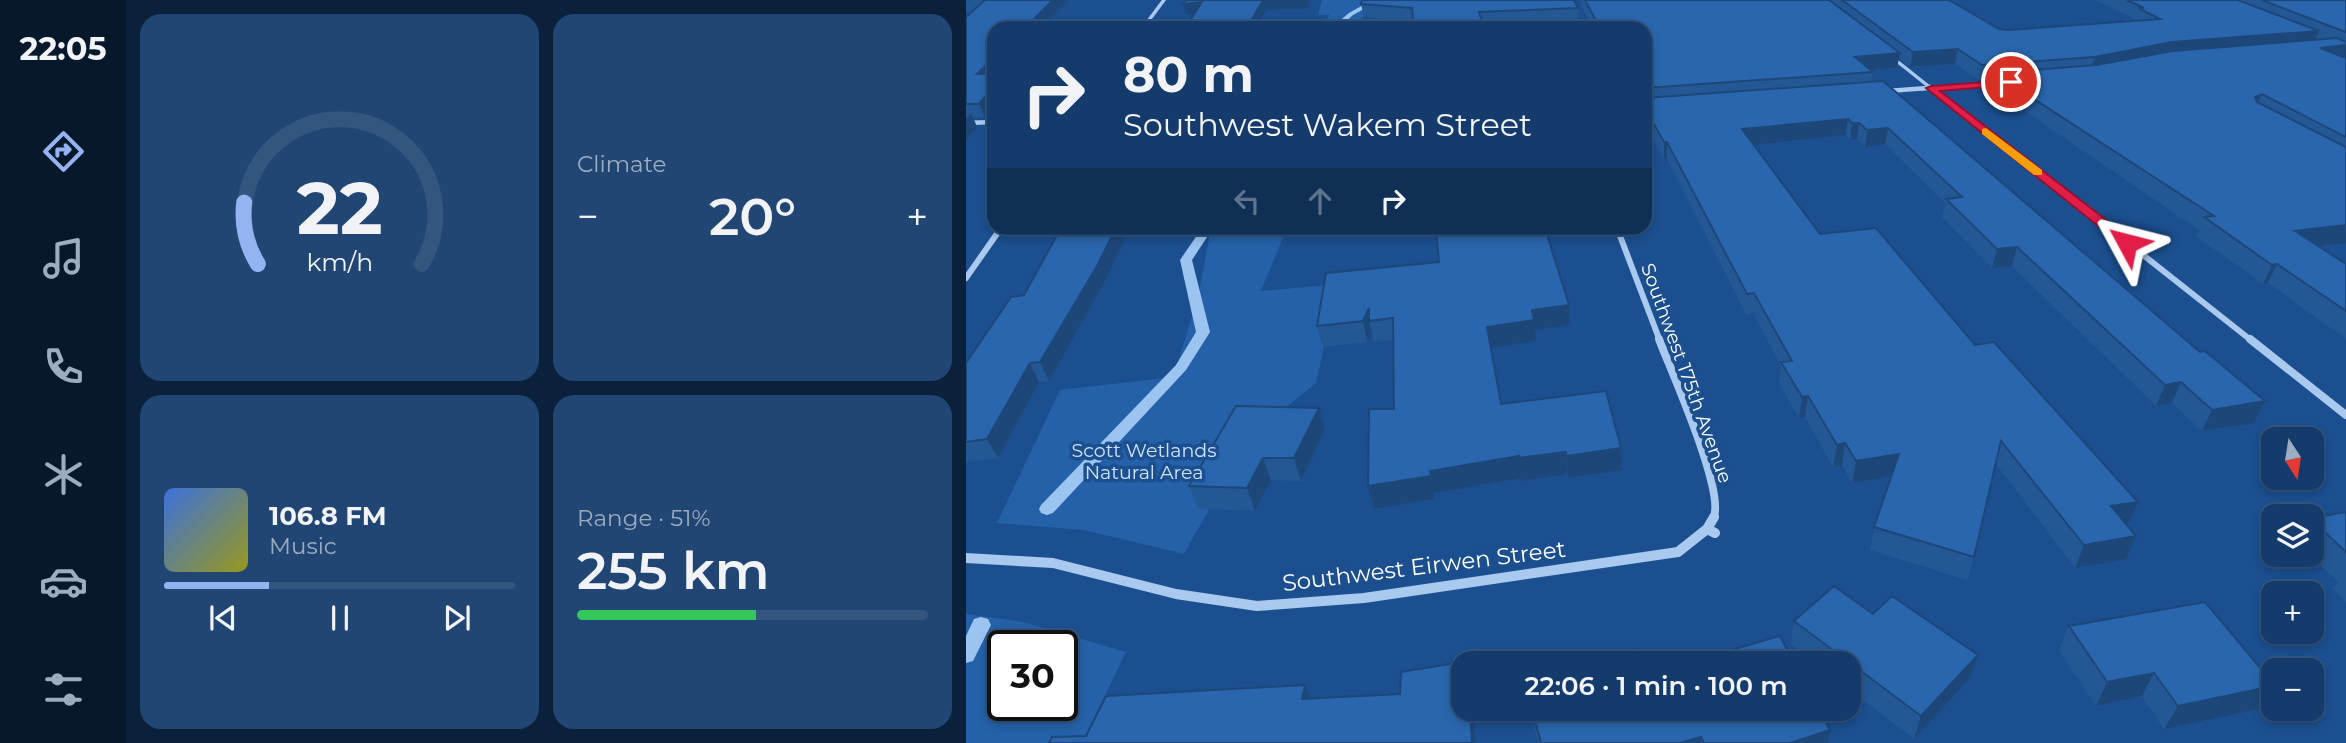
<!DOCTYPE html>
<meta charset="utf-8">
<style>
body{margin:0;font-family:Montserrat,sans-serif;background:#214673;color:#f1f3f6;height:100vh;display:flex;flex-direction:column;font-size:26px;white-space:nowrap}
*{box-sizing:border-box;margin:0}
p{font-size:23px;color:#9dadc1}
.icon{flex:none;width:38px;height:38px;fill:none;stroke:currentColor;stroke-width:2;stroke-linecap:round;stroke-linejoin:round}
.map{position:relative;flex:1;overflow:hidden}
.sheet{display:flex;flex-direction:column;gap:14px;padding:14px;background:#0b203b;width:840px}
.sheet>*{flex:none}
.hud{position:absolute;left:21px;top:21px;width:665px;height:214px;border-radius:21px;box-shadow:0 4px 10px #0003,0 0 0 2px #33557e;background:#143b6b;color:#f1f3f6;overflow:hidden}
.needle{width:46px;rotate:168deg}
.fabs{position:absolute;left:1295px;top:427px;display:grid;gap:14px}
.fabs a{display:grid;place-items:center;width:63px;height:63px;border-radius:14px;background:#143b6b;box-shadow:0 4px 10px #0003,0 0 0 2px #33557e;font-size:35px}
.speed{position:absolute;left:21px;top:630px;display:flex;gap:14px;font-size:35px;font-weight:700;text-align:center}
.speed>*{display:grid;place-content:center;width:91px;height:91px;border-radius:50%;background:#143b6b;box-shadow:0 4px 10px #0003,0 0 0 2px #33557e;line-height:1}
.speed .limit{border:4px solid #111;border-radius:10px;background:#fff;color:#111}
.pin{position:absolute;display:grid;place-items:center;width:60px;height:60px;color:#fff;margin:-30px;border:4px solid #fff;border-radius:50%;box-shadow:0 2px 7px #0007}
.me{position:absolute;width:77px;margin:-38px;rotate:308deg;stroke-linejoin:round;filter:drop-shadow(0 0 5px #0008)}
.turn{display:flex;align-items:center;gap:24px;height:147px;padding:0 21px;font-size:32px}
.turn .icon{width:91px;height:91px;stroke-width:2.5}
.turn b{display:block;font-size:49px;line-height:60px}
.lanes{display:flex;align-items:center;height:66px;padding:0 21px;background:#0003;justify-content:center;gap:35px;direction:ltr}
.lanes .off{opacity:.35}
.big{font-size:52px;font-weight:600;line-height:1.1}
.sheet .widget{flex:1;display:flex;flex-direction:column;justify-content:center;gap:10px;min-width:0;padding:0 24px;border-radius:21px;background:#214673}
.sheet .dial{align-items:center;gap:0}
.dial svg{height:182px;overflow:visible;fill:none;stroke:#33557e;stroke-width:7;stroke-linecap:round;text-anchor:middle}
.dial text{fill:#f1f3f6;stroke:none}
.song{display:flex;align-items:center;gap:21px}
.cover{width:84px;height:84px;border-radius:10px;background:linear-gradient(135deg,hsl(220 70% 55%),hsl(60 70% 35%))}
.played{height:7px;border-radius:4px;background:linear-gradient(90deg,#95b2f1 30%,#33557e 30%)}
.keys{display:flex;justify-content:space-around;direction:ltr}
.heat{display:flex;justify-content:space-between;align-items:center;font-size:38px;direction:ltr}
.charge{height:10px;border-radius:5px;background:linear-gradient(90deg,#34c759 51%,#33557e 0)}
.sheet .tiles{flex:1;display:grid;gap:14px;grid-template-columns:repeat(2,1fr)}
.trip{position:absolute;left:485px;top:651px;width:410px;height:70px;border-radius:21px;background:#143b6b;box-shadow:0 4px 10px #0003,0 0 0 2px #33557e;font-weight:600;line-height:70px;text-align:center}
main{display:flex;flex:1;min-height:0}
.tabs{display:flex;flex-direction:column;width:126px;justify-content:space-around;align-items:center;background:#08182b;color:#9dadc1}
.tabs .icon{width:49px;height:49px}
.tabs .on{color:#95b2f1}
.tabs b{font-size:32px;color:#f1f3f6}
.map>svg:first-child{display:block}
.green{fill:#2461a8;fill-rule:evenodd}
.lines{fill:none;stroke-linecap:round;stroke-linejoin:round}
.stream{fill:#9cc4f0;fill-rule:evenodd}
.street-far4{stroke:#a9c9ee;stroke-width:3.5}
.street-far3{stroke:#a9c9ee;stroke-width:4.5}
.street-far2{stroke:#a9c9ee;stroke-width:6}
.street-far1{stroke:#a9c9ee;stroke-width:8}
.street{stroke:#a9c9ee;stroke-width:10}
.wall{fill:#245895}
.shaded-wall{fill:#1d4779}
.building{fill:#2a66ad;stroke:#1d4779;stroke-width:2}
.route{fill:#e11d48;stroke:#92132f;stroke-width:2}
.slow{fill:#f59e0b}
.labels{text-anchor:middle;stroke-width:7;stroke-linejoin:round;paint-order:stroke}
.street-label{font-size:19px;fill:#fff;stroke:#1b4f8f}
.park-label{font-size:19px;fill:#cfe3fa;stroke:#1b4f8f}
.near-street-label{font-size:23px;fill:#fff;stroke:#1b4f8f}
</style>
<main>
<nav class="tabs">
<b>22:05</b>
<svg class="icon on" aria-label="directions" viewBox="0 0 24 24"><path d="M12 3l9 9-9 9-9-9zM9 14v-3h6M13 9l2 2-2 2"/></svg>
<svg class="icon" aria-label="music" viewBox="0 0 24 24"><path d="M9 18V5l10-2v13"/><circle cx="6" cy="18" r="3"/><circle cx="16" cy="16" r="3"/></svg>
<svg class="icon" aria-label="phone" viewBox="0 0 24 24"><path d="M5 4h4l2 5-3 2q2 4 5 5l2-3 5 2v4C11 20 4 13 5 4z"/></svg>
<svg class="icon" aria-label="climate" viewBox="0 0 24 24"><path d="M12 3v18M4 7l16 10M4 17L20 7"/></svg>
<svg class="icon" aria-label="car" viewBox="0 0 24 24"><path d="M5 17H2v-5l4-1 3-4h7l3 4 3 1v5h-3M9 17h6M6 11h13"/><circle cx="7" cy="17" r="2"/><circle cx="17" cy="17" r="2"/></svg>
<svg class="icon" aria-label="filters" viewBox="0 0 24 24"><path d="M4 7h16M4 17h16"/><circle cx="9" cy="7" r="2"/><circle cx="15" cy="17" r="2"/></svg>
</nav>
<section class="sheet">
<div class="tiles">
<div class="widget dial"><svg viewBox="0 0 100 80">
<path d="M14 69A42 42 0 1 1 86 69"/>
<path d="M14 69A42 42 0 0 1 8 42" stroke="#95b2f1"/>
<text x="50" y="56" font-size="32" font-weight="700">22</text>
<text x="50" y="72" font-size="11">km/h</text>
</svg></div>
<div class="widget"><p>Climate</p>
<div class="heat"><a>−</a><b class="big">20°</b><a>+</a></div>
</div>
<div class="widget">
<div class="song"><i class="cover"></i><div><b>106.8 FM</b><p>Music</p></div></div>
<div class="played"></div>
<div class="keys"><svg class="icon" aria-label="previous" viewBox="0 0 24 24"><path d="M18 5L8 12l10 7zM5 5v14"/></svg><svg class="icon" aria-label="pause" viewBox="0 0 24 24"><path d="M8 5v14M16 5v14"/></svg><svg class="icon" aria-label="next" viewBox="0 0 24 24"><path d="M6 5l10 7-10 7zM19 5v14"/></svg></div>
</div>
<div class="widget"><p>Range · 51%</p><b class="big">255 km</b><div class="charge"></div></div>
</div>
</section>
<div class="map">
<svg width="1380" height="743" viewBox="0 0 1380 743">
<rect width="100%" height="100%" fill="#1b4f8f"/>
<path class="green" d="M 356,0 L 490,0 L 402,12 L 386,28 L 352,28 L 364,15 L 352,15 Z
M 245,228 L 321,228 L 295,291 L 372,284 L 350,383 L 283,438 L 218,554 L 118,530 L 31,523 L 94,390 L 207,377 L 232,297 Z
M 0,614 L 57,622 L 160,652 L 116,743 L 0,743 ZM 37,646 L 96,646 L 96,705 L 37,705 Z"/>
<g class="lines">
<path class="stream" d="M 406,0 L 414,0 L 387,15 L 373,28 L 365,28 L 383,13 Z
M 236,228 L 247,228 L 226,260 L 244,332 L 220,370 L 87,513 L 81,515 L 75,513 L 73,509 L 75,505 L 210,365 L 230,332 L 214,260 Z
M 15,617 L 22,619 L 25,625 L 7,661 L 0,663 L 0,636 L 8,619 Z"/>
<path class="street-far4" d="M 177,28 L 198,0
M 927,58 L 966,89
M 951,89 L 1032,83"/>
<path class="street-far3" d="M 964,87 L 1107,200
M 922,91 L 975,87
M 0,123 L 28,122"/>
<path class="street-far2" d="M 1105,198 L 1286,341
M 651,228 L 694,341
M 0,278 L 35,228"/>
<path class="street-far1" d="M 693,339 C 705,371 761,494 747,519
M 1284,339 L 1380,415"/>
<path class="street" d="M 741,529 L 748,517
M 0,558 L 87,563 L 210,594 L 291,606 L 398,598 L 712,552 L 741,529 L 749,533"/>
</g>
<path class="wall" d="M 0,0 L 103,0 L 75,28 L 28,28 L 19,117 L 7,118 L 11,127 L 0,141 L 0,17 L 5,12 L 0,12 Z
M 615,0 L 983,0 L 1033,29 L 1043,30 L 1168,21 L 1169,19 L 1129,0 L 1380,0 L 1380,243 L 1353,246 L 1380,264 L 1380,339 L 1302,283 L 1297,284 L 1230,236 L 1233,230 L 1025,88 L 1027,79 L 1013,80 L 989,64 L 944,67 L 933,58 L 931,68 L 905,70 L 907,72 L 905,82 L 1234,352 L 1299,401 L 1288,423 L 1236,431 L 1206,403 L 1190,406 L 1046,266 L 1026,268 L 976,217 L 979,203 L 919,144 L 899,147 L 891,139 L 884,140 L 880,135 L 787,144 L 854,234 L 1009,345 L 1172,502 L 1162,524 L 1161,524 L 1170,536 L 1160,559 L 1109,568 L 1030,464 L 1008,557 L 1001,580 L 904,550 L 908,527 L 926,477 L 886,483 L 876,465 L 867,467 L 839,417 L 833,418 L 813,383 L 815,366 L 787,313 L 780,314 L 701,159 L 698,159 L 679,124 L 679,28 L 627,28 L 616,7 Z
M 395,4 L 612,8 L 612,21 L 517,26 L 447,22 L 398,17 Z
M 473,262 L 603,305 L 604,325 L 569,330 L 570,341 L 525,347 L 535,404 L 655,448 L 656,470 L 602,478 L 601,474 L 556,481 L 556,478 L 468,493 L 469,499 L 408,509 L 402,486 L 428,409 L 427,340 L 408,342 L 406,333 L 401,342 L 357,347 L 351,326 Z
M 138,283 L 83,381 L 73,382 L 32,458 L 0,462 L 0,363 L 58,295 Z
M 359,430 L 335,481 L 305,480 L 289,511 L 232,509 L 223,486 Z
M 1380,512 L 1380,602 L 1367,589 L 1372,582 L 1344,555 L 1346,555 L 1346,518 Z
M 907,614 L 1004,678 L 948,739 L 882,688 L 882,663 L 850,663 L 825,644 L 828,621 Z
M 1103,626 L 1307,683 L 1307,688 L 1294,709 L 1198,729 L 1176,696 L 1130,706 L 1093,650 Z
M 564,709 L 853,709 L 862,743 L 572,743 Z"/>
<path class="shaded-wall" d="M 87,0 L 103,0 L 75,28 L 59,28 Z
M 297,0 L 343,0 L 343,8 L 300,10 L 290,28 L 281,28 Z
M 236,2 L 240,14 L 221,15 L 217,4 Z
M 1353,31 L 1347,45 L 1124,72 L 1129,57 L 1206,42 Z
M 1380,45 L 1380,59 L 1354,48 Z
M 992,49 L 989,64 L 944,67 L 947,52 Z
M 934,53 L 931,68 L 887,72 L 889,57 Z
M 28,58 L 28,76 L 11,74 Z
M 28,86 L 28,107 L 19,117 L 13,104 Z
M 1296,94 L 1289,110 L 1289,97 Z
M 5,113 L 11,127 L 0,141 L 0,119 Z
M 882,119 L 880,135 L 775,146 L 776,129 Z
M 886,123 L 893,123 L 891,139 L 884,140 Z
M 922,128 L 919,144 L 899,147 L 901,130 Z
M 698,142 L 701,142 L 701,159 L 698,159 Z
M 1380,225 L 1380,243 L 1320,250 L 1329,231 Z
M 150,228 L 164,228 L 138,283 L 83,381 L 74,362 Z
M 1051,247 L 1046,266 L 1026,268 L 1031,249 Z
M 1311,264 L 1302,283 L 1297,284 L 1306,265 Z
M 603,305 L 604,325 L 569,330 L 570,341 L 524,348 L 521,327 L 566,310 Z
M 403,308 L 403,321 L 406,333 L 401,342 L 397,321 Z
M 64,363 L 73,382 L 32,458 L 21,439 Z
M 1215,382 L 1206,403 L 1190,406 L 1199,385 Z
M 842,396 L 839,417 L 833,418 L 836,397 Z
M 1299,401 L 1288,423 L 1236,431 L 1246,410 Z
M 353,408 L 359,430 L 335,481 L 328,458 Z
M 879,443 L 876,465 L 867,467 L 871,445 Z
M 655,448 L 656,470 L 602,478 L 600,456 Z
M 600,452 L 601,474 L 556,481 L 553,458 Z
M 933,454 L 929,476 L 886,483 L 890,461 Z
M 553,456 L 556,478 L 468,493 L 469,499 L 408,509 L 402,486 L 464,471 Z
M 297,458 L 305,480 L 289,511 L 281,488 Z
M 1172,502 L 1162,524 L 1136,529 L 1145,506 Z
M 1170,536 L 1160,559 L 1109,568 L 1118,545 Z
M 1012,655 L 1004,678 L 948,739 L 955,716 Z
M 1188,673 L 1176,696 L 1130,706 L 1141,682 Z
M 339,685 L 348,708 L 336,699 Z
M 1307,686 L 1307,688 L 1294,709 L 1198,729 L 1212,706 Z
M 504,709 L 508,709 L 509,743 L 506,743 Z
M 864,730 L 862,743 L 824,743 Z
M 735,737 L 735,743 L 714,743 Z"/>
<path class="building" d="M 19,0 L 87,0 L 59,28 L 28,28 L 28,58 L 11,74 L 28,73 L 28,86 L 13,104 L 0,104 L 0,17 Z
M 220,0 L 297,0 L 281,28 L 219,28 L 236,2 L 217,4 Z
M 396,0 L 608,0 L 612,8 L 513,12 L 518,28 L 448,28 L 446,8 L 395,4 Z
M 619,0 L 863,0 L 934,53 L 889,57 L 907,72 L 679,88 L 679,28 L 634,28 Z
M 876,0 L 983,0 L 1033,29 L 1043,30 L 1194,19 L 1172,8 L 1178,8 L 1161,0 L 1272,0 L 1353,31 L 1206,42 L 1129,57 L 1016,65 L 992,49 L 947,52 Z
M 1296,0 L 1380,0 L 1380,32 L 1374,30 Z
M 1371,38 L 1380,42 L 1380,45 L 1354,48 L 1380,58 L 1380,137 L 1296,94 L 1289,97 L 1291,102 L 1380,147 L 1380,225 L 1329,231 L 1380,264 L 1380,311 L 1311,264 L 1306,265 L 1238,217 L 1248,216 L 1028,73 L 1130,65 L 1207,51 Z
M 917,81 L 1234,352 L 1239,351 L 1299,401 L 1246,410 L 1215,382 L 1199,385 L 1051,247 L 1031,249 L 980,199 L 996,197 L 922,128 L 901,130 L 893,123 L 886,123 L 882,119 L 776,129 L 854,234 L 910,228 L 1009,345 L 1028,342 L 1172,502 L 1145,506 L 1170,536 L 1118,545 L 1035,441 L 1008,557 L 908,527 L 933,454 L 890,461 L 879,443 L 871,445 L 842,396 L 836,397 L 815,362 L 826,361 L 788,293 L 781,294 L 701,142 L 698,142 L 679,108 L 679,98 Z
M 95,228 L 150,228 L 131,266 L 74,362 L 64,363 L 21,439 L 0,442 L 0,363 L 45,297 L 58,295 Z
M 470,228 L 579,228 L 603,305 L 566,310 L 568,320 L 521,327 L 535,404 L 640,391 L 655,448 L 600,456 L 600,452 L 553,458 L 553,456 L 464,471 L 465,476 L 402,486 L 403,409 L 428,409 L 427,318 L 403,321 L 403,308 L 397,321 L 351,326 L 360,273 L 473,262 Z
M 270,406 L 353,408 L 328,458 L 297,458 L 281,488 L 223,486 Z
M 1380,512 L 1380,552 L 1346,520 L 1346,518 Z
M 868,586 L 907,614 L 926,596 L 1012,655 L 955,716 L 828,621 Z
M 1239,602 L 1307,683 L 1307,686 L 1212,706 L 1188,673 L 1141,682 L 1103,626 Z
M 814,636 L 828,663 L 720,663 Z
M 670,649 L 675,663 L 619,663 Z
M 502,661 L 502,663 L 497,663 L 497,709 L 504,709 L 506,743 L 83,743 L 86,737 L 120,736 L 140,696 L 339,685 L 336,699 L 434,694 L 435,672 Z
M 566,709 L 853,709 L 864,730 L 824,743 L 738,743 L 735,737 L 714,743 L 575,743 Z"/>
<path class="route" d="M 1048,80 L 1048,84 L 1045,85 L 974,91 L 1166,240 L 1166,246 L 1157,246 L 960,88 L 965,86 Z"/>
<path class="slow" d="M 1020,128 L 1076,170 L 1076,175 L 1068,175 L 1016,134 L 1016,129 Z"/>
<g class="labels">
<g class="street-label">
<text transform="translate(721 373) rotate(70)" y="7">Southwest 175th Avenue</text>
</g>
<g class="park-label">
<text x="178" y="457">Scott Wetlands<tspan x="178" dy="22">Natural Area</tspan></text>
</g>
<g class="near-street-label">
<text transform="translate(458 566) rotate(-7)" y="8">Southwest Eirwen Street</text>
</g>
</g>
</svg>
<div class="fabs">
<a><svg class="needle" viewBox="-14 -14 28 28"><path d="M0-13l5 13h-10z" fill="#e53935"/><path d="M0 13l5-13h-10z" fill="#9dadc1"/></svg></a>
<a><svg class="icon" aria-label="layers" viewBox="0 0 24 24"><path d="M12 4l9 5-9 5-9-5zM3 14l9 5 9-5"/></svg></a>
<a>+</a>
<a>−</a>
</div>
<div class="speed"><div class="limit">30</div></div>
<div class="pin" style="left:1045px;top:82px;background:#d93025"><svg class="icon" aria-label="arrive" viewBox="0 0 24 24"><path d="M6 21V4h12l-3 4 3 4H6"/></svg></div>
<svg class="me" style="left:1161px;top:243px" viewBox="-20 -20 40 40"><path d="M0-17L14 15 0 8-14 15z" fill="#e11d48" stroke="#fff" stroke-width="4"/></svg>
<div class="trip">22:06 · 1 min · 100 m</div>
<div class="hud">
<div class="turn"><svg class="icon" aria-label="right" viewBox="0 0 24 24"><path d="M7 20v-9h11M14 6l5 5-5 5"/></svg><div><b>80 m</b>Southwest Wakem Street</div></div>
<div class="lanes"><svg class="icon off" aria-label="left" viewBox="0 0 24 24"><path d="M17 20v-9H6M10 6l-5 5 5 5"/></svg><svg class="icon off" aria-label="ahead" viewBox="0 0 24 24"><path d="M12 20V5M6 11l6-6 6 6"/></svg><svg class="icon" aria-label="right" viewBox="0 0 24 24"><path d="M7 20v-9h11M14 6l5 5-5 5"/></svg></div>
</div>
</div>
</main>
